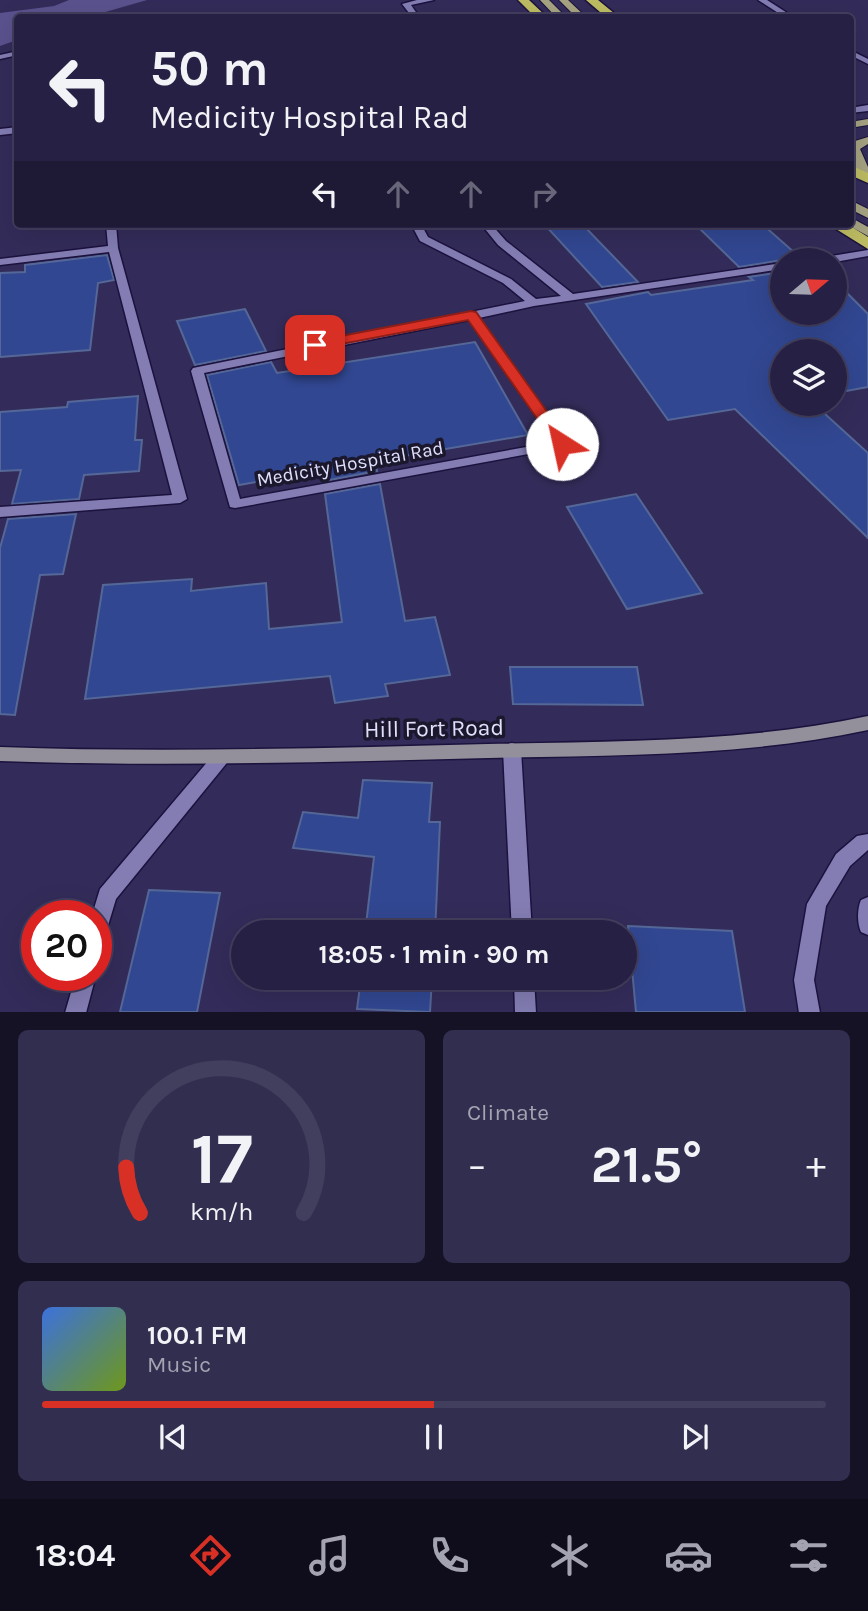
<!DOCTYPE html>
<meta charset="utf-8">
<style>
body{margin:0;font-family:Karla,sans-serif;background:#322e4f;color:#f1f3f6;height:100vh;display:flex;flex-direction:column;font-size:26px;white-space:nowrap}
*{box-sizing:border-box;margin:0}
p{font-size:23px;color:#a4a3b2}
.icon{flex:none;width:38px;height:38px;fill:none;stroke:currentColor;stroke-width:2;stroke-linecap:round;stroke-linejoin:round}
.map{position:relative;height:1012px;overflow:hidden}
.details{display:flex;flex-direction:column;gap:18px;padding:18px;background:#151225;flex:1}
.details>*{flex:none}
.top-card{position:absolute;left:14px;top:14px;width:840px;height:214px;border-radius:7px;box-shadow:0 7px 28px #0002,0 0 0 2px #423e5d;background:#262144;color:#f1f3f6;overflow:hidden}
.needle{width:46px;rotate:71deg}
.buttons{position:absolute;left:770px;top:248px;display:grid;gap:14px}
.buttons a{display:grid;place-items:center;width:77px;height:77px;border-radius:50%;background:#262144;box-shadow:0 7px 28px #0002,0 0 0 2px #423e5d;font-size:35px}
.speed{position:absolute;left:21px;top:900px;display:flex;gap:14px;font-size:35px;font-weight:700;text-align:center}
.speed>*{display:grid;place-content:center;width:91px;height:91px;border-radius:50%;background:#262144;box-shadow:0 7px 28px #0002,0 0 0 2px #423e5d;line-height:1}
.speed .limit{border:10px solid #d22;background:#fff;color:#111}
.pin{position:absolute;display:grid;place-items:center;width:60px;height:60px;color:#fff;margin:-30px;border-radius:14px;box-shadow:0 4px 10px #0006}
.me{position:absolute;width:77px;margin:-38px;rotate:325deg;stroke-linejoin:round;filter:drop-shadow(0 0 5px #0008)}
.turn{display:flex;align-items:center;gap:24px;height:147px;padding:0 21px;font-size:32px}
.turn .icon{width:91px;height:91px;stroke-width:2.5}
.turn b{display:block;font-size:49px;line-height:60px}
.lanes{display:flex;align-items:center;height:66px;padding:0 21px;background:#0003;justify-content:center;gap:35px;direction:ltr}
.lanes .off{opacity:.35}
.big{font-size:52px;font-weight:700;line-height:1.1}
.details .tile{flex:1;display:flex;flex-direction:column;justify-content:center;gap:10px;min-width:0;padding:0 24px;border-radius:10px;background:#322e4f}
.details .dial{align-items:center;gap:0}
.dial svg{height:182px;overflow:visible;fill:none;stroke:#423e5d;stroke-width:7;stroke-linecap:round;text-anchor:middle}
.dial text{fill:#f1f3f6;stroke:none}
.song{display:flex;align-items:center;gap:21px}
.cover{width:84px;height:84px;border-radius:10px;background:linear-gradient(135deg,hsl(220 70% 55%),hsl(80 70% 35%))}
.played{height:7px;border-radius:4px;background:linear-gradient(90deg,#d93025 50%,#423e5d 50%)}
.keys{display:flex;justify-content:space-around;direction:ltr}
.heat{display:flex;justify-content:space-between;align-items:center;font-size:38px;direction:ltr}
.details .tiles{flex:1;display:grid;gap:18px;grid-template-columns:1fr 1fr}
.tile:last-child{grid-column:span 2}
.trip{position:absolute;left:231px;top:920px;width:406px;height:70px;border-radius:35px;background:#262144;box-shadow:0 7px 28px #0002,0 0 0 2px #423e5d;font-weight:700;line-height:70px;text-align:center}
.tab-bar{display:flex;height:112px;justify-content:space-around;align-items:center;background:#0f0d1b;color:#a4a3b2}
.tab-bar .icon{width:49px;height:49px}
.tab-bar .selected{color:#d93025}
.tab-bar b{font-size:32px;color:#f1f3f6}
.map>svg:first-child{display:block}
.green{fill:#5a528d}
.building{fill:#314791;stroke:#556797;stroke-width:2}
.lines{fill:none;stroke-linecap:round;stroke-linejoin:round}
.lane-casing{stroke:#1c123e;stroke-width:3}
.street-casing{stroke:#1c123e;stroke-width:3}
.secondary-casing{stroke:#1c123e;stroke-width:3}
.primary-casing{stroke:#1c123e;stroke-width:2}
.highway-casing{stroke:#1c123e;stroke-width:3}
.lane{fill:#837db3;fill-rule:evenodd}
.street{fill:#837db3;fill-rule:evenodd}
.secondary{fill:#94909b;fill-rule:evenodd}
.primary{fill:#a6a383;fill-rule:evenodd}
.highway{fill:#bdbc63;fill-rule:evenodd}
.route{fill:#d93025;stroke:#8d1f18;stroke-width:2}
.labels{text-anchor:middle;stroke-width:7;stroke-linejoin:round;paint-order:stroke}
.street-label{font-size:19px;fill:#e0dffc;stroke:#1b182d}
.near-street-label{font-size:23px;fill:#e0dffc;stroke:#1b182d}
</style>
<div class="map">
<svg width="868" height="1013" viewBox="0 0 868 1013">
<rect width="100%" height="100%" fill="#332c5a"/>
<path class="green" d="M 69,0 L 147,0 L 88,17 L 18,18 L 17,40 L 0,46 L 0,13 L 54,6 Z"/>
<path class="building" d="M 544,224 L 582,224 L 638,282 L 602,287 Z
M 695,224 L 762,224 L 804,261 L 782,260 L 739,267 Z
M 107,255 L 114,280 L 98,283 L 90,350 L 0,357 L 0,273 L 25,272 L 25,265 Z
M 782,272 L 782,313 L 835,313 L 835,281 L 868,314 L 868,387 L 835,393 L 835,352 L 782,352 L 782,404 L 814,404 L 868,453 L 868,538 L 735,409 L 668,420 L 586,304 L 648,292 L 651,295 L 753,280 L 749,277 Z
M 245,309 L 266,351 L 195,365 L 177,321 Z
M 475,342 L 528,435 L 375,461 L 377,471 L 324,481 L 322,470 L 239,485 L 207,375 L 271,362 L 277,373 Z
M 138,396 L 135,440 L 142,440 L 139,471 L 84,475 L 79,499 L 12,504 L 21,470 L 0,471 L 0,412 L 67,407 L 68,402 Z
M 380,484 L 405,621 L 435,617 L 450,675 L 385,684 L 388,696 L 335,703 L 330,676 L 85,699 L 103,585 L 192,579 L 191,591 L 266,583 L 269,629 L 342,622 L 325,494 Z
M 636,494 L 702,593 L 627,609 L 567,507 Z
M 76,514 L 63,574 L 40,575 L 15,715 L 0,714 L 0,548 L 8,519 Z
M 510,667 L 637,667 L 643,705 L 513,704 Z
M 363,780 L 432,783 L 429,822 L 440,822 L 435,933 L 365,933 L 374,857 L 293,848 L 303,812 L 358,818 Z
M 149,890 L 220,893 L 197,1012 L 120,1012 Z
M 628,926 L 732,931 L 745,1012 L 636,1012 Z
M 361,978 L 432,978 L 430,1012 L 357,1009 Z"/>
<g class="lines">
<defs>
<path id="lane" d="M 417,0 L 434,0 L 411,5 L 420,18 L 413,18 L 402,4 Z
M 758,0 L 767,0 L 795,18 L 786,18 Z
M 850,50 L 868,59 L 868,64 L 850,55 Z
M 868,105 L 868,111 L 850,113 L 850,108 Z
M 411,224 L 421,224 L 428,237 L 511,279 L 536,299 L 561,296 L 498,245 L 481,224 L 491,224 L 506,241 L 573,294 L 782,263 L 782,269 L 534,306 L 479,318 L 569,444 L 567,447 L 235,508 L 230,507 L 191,371 L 193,368 L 525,301 L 503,283 L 420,241 ZM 469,320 L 554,442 L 240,499 L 204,373 Z
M 868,250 L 868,256 L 835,262 L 814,261 L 819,258 Z
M 220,752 L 226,754 L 229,759 L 226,764 L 116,899 L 103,942 L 96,945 L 96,915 L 92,915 L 100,889 L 214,754 Z
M 868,834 L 868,850 L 850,866 L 826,906 L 814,980 L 820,1013 L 799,1013 L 794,980 L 807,904 L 836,854 L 857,836 Z
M 868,897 L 868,935 L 861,932 C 857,923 857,909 861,900 Z
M 76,975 L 96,975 L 86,1013 L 65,1013 Z"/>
<path id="street" d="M 18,51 L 18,55 L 0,59 L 0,55 Z
M 18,127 L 18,133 L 0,135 L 0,129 Z
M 106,224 L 116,224 L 118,248 L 187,499 L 180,503 L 0,517 L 0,507 L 172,495 L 109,252 L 0,265 L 0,259 L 108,246 Z
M 512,743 L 518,745 L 521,750 L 532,933 L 512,933 L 503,750 L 506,745 Z
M 514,978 L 534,978 L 536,1013 L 515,1013 Z"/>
<path id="secondary" d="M 868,716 L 868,730 C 742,757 616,755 488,758 C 325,762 163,767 0,761 L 0,747 C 163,753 325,748 488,744 C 616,741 742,743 868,716 Z"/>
<path id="primary" d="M 540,0 L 549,0 L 567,18 L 557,18 Z
M 559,0 L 568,0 L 587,18 L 577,18 Z
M 868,119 L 868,125 L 850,128 L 850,122 Z
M 868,137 L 868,144 L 860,149 L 868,167 L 868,178 C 855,172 850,159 850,146 L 855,141 Z
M 850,200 L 868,209 L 868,218 L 850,209 Z
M 850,217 L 868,227 L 868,236 L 846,224 L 850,224 Z"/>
<path id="highway" d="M 518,0 L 529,0 L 548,18 L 536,18 Z
M 586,0 L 598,0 L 620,18 L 607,18 Z
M 850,165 L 868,173 L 868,183 L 850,175 Z
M 828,224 L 847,224 L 868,237 L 868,249 Z"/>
</defs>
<use href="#lane" class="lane-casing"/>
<use href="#street" class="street-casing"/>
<use href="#secondary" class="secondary-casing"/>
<use href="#primary" class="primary-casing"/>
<use href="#highway" class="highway-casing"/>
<use href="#lane" class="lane"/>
<use href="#street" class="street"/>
<use href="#secondary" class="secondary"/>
<use href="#primary" class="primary"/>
<use href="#highway" class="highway"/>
</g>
<path class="route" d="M 471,311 L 476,312 L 568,441 L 570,444 L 568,447 L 557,447 L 468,320 L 315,349 L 308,345 L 315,341 Z"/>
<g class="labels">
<g class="street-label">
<text transform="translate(350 463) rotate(-10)" y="7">Medicity Hospital Rad</text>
</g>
<g class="near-street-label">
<text transform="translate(434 728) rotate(-1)" y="8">Hill Fort Road</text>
</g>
</g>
</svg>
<div class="buttons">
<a><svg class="needle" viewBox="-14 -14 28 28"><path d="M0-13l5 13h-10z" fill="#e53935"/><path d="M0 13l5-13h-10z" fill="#a4a3b2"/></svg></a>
<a><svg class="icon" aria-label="layers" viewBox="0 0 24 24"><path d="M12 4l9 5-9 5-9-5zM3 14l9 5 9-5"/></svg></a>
</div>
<div class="speed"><div class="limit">20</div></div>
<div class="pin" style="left:315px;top:345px;background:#d93025"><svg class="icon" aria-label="arrive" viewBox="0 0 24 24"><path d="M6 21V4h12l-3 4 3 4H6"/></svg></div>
<svg class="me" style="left:562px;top:444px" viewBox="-20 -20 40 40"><circle r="19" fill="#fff"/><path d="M0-13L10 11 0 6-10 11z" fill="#d93025"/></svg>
<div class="trip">18:05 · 1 min · 90 m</div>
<div class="top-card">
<div class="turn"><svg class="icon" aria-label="left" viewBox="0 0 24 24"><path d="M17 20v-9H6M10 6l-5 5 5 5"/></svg><div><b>50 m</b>Medicity Hospital Rad</div></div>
<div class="lanes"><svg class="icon" aria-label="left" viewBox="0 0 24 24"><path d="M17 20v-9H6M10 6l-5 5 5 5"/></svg><svg class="icon off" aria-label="ahead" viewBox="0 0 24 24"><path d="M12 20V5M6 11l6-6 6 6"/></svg><svg class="icon off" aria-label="ahead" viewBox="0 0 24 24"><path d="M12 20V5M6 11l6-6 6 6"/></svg><svg class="icon off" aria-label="right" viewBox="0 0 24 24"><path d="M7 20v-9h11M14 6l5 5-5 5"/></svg></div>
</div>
</div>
<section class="details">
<div class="tiles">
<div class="tile dial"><svg viewBox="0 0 100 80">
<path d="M14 69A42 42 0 1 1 86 69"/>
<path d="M14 69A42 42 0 0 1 8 49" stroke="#d93025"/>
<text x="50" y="56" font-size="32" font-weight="700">17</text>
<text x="50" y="72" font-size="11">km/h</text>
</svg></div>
<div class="tile"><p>Climate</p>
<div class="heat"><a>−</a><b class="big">21.5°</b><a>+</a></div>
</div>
<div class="tile">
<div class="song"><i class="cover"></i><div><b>100.1 FM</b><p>Music</p></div></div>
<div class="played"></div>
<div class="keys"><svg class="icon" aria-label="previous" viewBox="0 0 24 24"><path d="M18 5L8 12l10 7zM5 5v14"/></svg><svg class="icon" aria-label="pause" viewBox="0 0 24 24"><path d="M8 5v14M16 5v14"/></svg><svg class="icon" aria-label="next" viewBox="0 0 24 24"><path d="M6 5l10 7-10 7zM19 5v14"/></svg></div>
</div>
</div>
</section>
<nav class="tab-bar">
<b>18:04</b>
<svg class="icon selected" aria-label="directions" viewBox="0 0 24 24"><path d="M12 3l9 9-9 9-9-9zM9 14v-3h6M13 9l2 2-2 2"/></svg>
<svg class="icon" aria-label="music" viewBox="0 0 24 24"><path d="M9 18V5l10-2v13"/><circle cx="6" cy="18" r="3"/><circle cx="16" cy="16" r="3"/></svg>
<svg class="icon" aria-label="phone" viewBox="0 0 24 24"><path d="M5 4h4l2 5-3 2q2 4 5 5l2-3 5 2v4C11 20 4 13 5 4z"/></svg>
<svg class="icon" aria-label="climate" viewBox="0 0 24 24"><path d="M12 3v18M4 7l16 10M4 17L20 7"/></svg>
<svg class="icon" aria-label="car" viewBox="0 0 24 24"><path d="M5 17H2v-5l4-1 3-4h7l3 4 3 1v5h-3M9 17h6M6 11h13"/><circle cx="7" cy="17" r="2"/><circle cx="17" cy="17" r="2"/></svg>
<svg class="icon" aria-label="filters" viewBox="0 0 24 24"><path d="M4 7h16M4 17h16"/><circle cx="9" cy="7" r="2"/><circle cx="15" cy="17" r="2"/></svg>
</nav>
